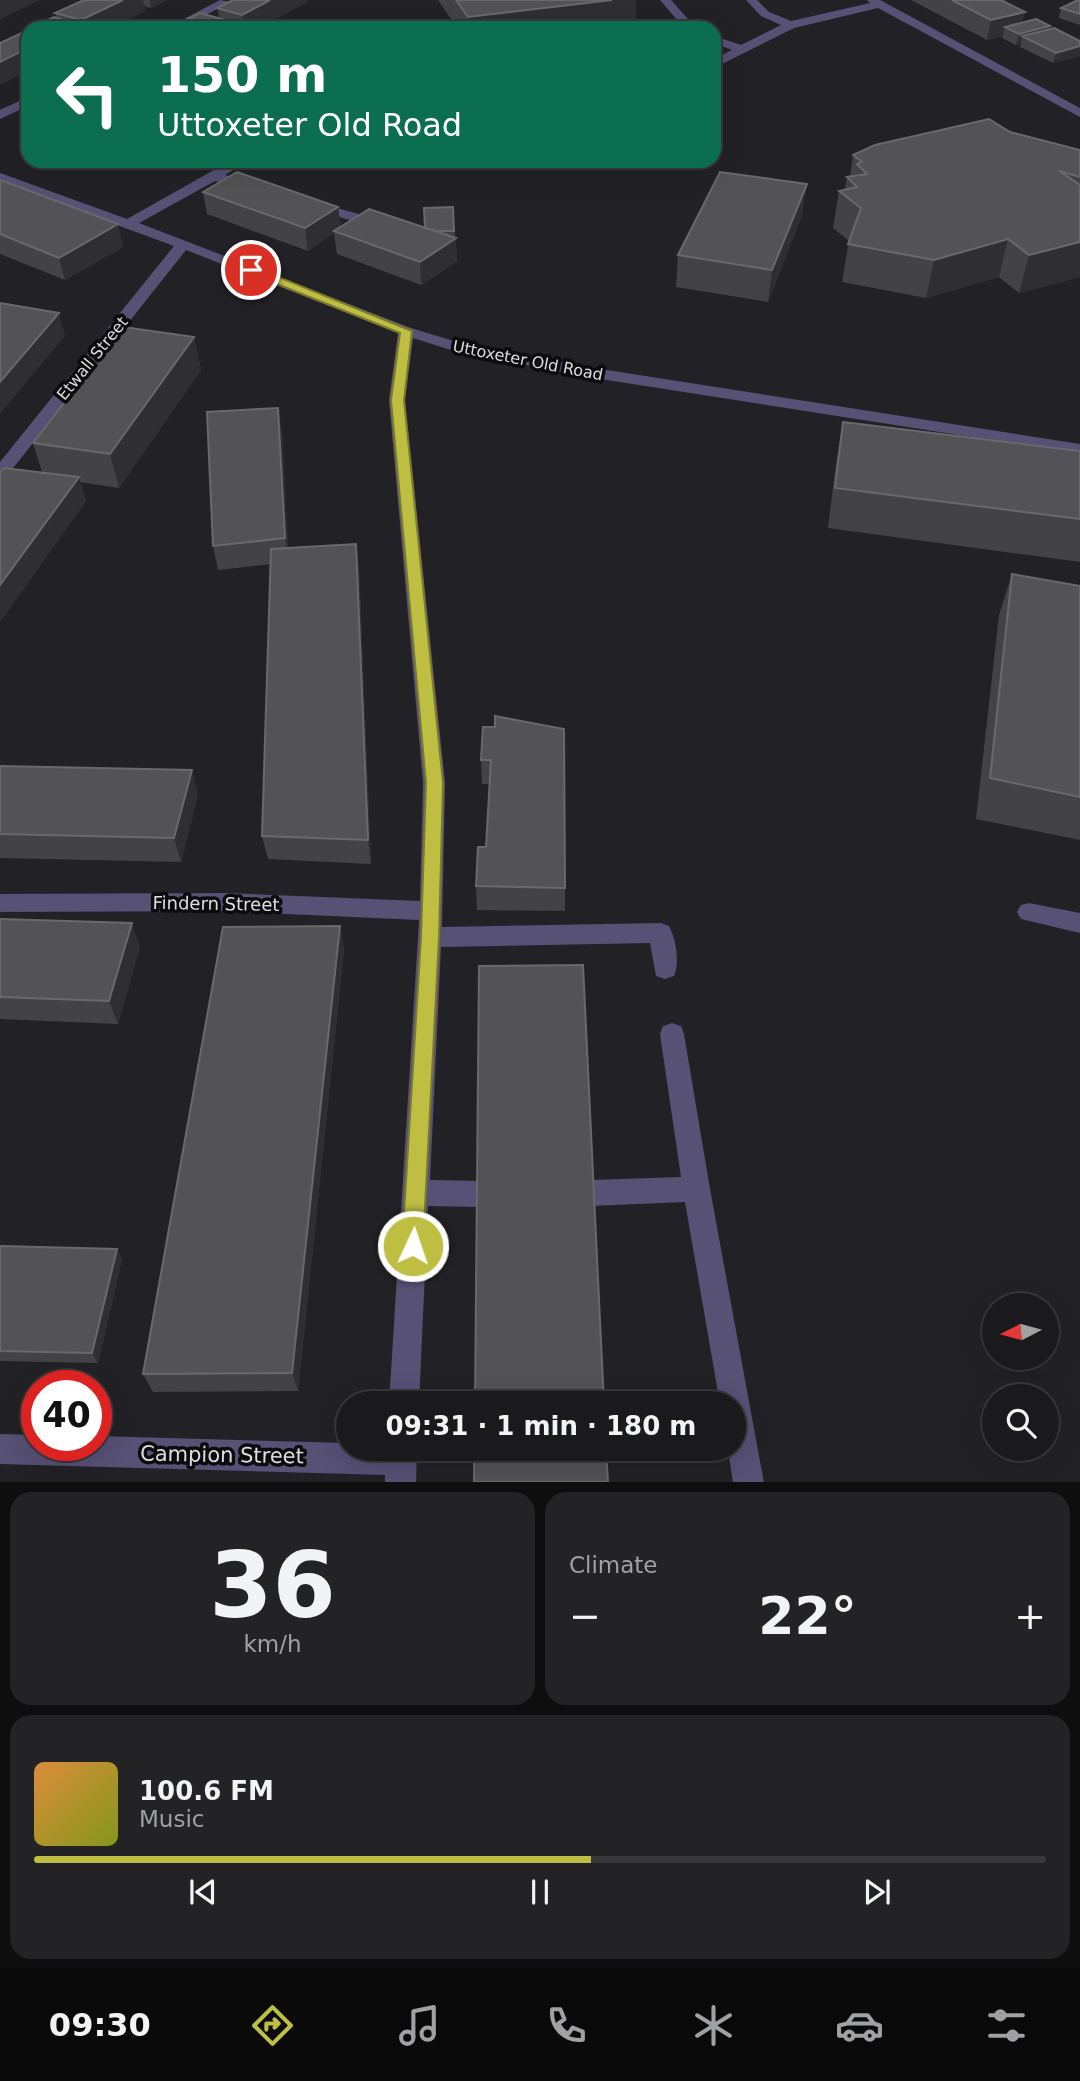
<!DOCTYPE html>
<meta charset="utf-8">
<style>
body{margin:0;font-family:"DejaVu Sans",sans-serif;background:#232325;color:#f1f3f6;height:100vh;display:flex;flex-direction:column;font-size:26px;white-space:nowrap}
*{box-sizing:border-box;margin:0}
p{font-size:23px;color:#9fa1a3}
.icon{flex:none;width:38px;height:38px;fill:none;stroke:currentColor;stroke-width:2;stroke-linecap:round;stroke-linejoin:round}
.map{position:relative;height:1482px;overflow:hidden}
.drawer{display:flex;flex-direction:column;gap:10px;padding:10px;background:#0e0e0f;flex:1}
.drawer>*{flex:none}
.guide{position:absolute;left:21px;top:21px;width:700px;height:147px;border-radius:21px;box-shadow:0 7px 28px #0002,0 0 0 2px #38383b;background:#0b6e4f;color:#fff;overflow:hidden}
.needle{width:46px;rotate:264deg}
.controls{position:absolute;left:982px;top:1293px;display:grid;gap:14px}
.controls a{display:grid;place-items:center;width:77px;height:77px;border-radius:50%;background:#1a1a1c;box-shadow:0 7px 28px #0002,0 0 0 2px #38383b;font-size:35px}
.speed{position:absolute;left:21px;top:1370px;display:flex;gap:14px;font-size:35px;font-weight:700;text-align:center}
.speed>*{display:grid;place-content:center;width:91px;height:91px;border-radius:50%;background:#1a1a1c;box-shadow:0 7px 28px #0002,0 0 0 2px #38383b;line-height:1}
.speed .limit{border:10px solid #d22;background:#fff;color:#111}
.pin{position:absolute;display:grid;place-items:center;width:60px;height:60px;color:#fff;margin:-30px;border:4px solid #fff;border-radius:50%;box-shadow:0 2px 7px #0007}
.me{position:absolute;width:77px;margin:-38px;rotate:3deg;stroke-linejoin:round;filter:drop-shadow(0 0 5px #0008)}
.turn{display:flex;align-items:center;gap:24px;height:147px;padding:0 21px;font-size:32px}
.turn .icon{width:91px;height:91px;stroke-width:2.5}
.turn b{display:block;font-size:49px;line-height:60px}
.big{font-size:52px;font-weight:700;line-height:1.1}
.drawer .card{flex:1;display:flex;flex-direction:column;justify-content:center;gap:10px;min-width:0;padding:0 24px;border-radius:21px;background:#232325}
.drawer .dial{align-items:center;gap:0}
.dial b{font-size:91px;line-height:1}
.song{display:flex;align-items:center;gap:21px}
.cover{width:84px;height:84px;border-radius:10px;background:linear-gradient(135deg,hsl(30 70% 55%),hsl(70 70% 35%))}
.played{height:7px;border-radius:4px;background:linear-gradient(90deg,#bebf42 55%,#38383b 55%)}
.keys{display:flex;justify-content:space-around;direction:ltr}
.heat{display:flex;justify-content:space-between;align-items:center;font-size:38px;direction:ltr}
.drawer .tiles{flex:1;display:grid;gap:10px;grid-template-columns:1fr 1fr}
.card:last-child{grid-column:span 2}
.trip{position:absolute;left:336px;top:1391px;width:410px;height:70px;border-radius:35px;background:#1a1a1c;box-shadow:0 7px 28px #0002,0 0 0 2px #38383b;font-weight:700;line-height:70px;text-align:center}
.menu{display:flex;height:112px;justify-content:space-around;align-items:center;background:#0a0a0b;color:#9fa1a3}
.menu .icon{width:49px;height:49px}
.menu .on{color:#bebf42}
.menu b{font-size:32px;color:#f1f3f6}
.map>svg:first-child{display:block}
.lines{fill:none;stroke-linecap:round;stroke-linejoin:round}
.minor{fill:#565175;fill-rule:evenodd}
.wall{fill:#434247}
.shaded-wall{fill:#2f2e33}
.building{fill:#535357;stroke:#69686d;stroke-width:2}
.route{fill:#bebf42;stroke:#7c7c2b;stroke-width:2}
.labels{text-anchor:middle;stroke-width:7;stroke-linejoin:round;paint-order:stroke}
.far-street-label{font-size:16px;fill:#dedee1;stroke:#0c0c0e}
.street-label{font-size:18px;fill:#dedee1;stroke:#0c0c0e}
.near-street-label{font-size:21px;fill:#dedee1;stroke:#0c0c0e}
</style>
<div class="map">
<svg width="1080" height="1483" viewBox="0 0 1080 1483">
<rect width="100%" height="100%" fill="#222226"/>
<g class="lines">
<path class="minor" d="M 220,0 L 230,2 L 182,28 L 167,28 Z
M 660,0 L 671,0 L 696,28 L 684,28 Z
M 746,0 L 757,0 L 769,12 L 791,21 L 870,3 L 867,0 L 880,0 L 1080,108 L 1080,117 L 878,8 L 794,28 L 714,68 L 714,59 L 732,50 L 714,43 L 714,36 L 741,45 L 781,25 L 761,16 Z
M 28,97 L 28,106 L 0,119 L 0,110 Z
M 230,161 L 247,161 L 225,175 L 256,184 L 256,190 L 215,181 L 139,223 L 411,328 L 457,342 L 594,368 L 1080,444 L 1080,454 L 594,378 L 454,351 L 413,338 L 405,400 L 445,783 L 442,927 L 661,923 L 669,926 C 676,939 680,963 674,976 L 665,979 L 656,976 L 650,943 L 441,947 L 430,1180 L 479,1181 L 489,1185 L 493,1194 L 489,1203 L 479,1207 L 428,1206 L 419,1404 L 389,1404 L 419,920 L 224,911 L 0,912 L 0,894 L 224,893 L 420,901 L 423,783 L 389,400 L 398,333 L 186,250 L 6,477 L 0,478 L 0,462 L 174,246 L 0,182 L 0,173 L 127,219 Z
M 312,201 L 387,222 L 389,225 L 382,229 L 307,208 L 307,202 Z
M 1029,903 L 1080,913 L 1080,933 L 1021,919 L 1017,912 L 1021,905 Z
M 672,1023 L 681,1026 L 684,1034 L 710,1189 L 764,1483 L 733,1483 L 728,1449 L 733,1449 L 733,1404 L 720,1404 L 685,1202 L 591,1206 L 581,1202 L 577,1193 L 581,1184 L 591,1180 L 681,1177 L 660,1034 L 663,1026 Z
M 0,1434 L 37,1435 L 37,1446 L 96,1446 L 96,1436 L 348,1443 L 348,1449 L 417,1449 L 416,1483 L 385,1483 L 385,1475 L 0,1464 Z"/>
</g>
<path class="wall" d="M 84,0 L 167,0 L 151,8 L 144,6 L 145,11 L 111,28 L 31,28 L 57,18 L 55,13 Z
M 438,0 L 636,0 L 635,25 L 607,28 L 457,28 Z
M 911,0 L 1001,0 L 1025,12 L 1022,23 L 1050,26 L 1049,29 L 1080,41 L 1080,56 L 1053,63 L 1020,47 L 1021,44 L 1016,45 L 1002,38 L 1003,36 L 987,40 Z
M 1075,0 L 1080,0 L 1080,25 L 1059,18 L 1061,8 L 1075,2 Z
M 308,2 L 258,28 L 170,28 L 219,18 L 217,8 Z
M 28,92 L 28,108 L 24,94 Z
M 1010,132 L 1080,150 L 1080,277 L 1019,293 L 999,277 L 926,298 L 842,282 L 849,241 L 833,228 L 839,191 L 845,189 L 847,177 L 850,177 L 853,155 Z
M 0,180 L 123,247 L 65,280 L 0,254 Z
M 203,192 L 340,227 L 425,228 L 453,207 L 457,261 L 421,285 L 337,254 L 334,233 L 308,251 L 207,214 Z
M 802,215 L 768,302 L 676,287 L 678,255 Z
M 194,337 L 201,370 L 119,488 L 80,482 L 86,501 L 0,622 L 0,473 L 42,472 L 33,443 Z
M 278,408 L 282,432 L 288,548 L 356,544 L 359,568 L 371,864 L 268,859 L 262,836 L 271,564 L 218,570 L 213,546 Z
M 843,422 L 1080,451 L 1080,562 L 828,528 L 836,463 Z
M 1012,574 L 1080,586 L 1080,840 L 976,819 L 999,615 Z
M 483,727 L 565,888 L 565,911 L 477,910 L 476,886 L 486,847 L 490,784 L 482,784 L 481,760 Z
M 0,766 L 198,794 L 181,862 L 0,858 Z
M 0,919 L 140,947 L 118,1024 L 0,1019 Z
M 340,926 L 344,950 L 298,1391 L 153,1392 L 143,1374 Z
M 0,1246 L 117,1249 L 122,1259 L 98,1363 L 0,1361 Z"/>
<path class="shaded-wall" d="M 0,0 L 40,0 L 0,19 Z
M 123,0 L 143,0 L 145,11 L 111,28 L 83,28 L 81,20 Z
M 150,0 L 167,0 L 151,8 Z
M 270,0 L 307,0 L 308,2 L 258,28 L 244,28 L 242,15 Z
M 612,0 L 636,0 L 635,25 L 607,28 L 469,28 L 468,17 Z
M 1025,12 L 1020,32 L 1005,27 L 1003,36 L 987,40 L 991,20 Z
M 229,21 L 230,28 L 214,28 Z
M 1050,26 L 1047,36 L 1022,36 L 1021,44 L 1016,45 L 1019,34 Z
M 1080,46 L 1080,56 L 1053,63 L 1056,53 Z
M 28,48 L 28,71 L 0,85 L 0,62 Z
M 807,184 L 802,215 L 768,302 L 772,270 Z
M 338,207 L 341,229 L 334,231 L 334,233 L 308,251 L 305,228 Z
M 118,224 L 123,247 L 65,280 L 59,258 Z
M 456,238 L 457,261 L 421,285 L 420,262 Z
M 1008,239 L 999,277 L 926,298 L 934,260 Z
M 1080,242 L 1080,277 L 1019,293 L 1029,255 Z
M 59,313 L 65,336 L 0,414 L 0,382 Z
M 194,337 L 201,370 L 119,488 L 110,454 Z
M 278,408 L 282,432 L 289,562 L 285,538 Z
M 79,477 L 86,501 L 0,622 L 0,585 Z
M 356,544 L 359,568 L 371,864 L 368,840 Z
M 192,770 L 198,794 L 181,862 L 174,838 Z
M 132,923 L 140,947 L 118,1024 L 109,1001 Z
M 340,926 L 344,950 L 298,1391 L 292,1373 Z
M 117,1249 L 122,1259 L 98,1363 L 92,1353 Z"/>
<path class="building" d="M 84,0 L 123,0 L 81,20 L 55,13 Z
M 233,0 L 270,0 L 242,15 L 217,8 Z
M 456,0 L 612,0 L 468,17 Z
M 952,0 L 1001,0 L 1025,12 L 991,20 Z
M 1078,0 L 1080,0 L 1080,14 L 1061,8 Z
M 200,13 L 229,21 L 214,28 L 170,28 Z
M 54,17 L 77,25 L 71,28 L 31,28 Z
M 1036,19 L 1050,26 L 1019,34 L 1005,27 Z
M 1054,28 L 1080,41 L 1080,46 L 1056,53 L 1022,36 Z
M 28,30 L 28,48 L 0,62 L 0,43 Z
M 989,119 L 1010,132 L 1080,150 L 1080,177 L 1059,171 L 1080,185 L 1080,242 L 1029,255 L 1008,239 L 934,260 L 848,244 L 861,208 L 839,191 L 857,187 L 847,177 L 867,174 L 857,164 L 862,162 L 853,155 L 875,145 Z
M 237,172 L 338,207 L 305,228 L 203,192 Z
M 720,172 L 807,184 L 772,270 L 678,255 Z
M 0,180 L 118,224 L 59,258 L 0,234 Z
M 453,207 L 454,231 L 436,231 L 425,228 L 424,208 Z
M 369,209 L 456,238 L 420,262 L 334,231 Z
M 0,303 L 59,313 L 0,382 Z
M 123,327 L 194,337 L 110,454 L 33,443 Z
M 278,408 L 285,538 L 213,546 L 207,412 Z
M 843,422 L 1080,451 L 1080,519 L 835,488 Z
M 4,468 L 79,477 L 0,585 L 0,473 Z
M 356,544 L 368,840 L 262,836 L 271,549 Z
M 1012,574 L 1080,586 L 1080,797 L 990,778 Z
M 495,716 L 564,729 L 565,888 L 476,886 L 478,847 L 486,847 L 491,760 L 481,760 L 483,727 L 495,727 Z
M 0,766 L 192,770 L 174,838 L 0,834 Z
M 0,919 L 132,923 L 109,1001 L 0,997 Z
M 340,926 L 292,1373 L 143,1374 L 223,927 Z
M 583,965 L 604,1404 L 475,1404 L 479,966 Z
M 0,1246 L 117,1249 L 92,1353 L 0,1351 Z
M 474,1449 L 606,1449 L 608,1482 L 474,1482 Z"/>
<path class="route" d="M 251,266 L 412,331 L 404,400 L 443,783 L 439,937 L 423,1246 L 420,1253 L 413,1256 L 405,1253 L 402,1246 L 421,937 L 426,783 L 391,400 L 400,333 L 247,272 L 246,270 Z"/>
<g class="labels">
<g class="far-street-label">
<text transform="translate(92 358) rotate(-51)" y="6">Etwall Street</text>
<text transform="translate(528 360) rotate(11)" y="6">Uttoxeter Old Road</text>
</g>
<g class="street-label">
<text transform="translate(216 904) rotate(1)" y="6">Findern Street</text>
</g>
<g class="near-street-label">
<text transform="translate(222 1455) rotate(1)" y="7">Campion Street</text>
</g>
</g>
</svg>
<div class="controls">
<a><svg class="needle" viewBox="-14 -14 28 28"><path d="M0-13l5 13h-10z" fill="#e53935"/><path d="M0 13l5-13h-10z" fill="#9fa1a3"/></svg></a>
<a><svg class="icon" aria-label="search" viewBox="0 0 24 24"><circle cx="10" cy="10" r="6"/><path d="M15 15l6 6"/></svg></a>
</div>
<div class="speed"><div class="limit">40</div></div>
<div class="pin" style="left:251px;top:270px;background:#d93025"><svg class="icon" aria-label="arrive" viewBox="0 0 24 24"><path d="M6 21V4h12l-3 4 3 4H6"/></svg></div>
<svg class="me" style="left:413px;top:1246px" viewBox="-20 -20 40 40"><circle r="17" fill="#bebf42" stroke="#fff" stroke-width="3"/><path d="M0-11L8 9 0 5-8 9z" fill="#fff"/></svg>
<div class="trip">09:31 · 1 min · 180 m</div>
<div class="guide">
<div class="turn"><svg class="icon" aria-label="left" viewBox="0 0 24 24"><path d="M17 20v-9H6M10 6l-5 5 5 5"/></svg><div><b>150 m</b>Uttoxeter Old Road</div></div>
</div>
</div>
<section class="drawer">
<div class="tiles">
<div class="card dial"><b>36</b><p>km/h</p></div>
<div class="card"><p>Climate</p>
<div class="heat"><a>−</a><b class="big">22°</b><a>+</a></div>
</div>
<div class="card">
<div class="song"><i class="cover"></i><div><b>100.6 FM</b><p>Music</p></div></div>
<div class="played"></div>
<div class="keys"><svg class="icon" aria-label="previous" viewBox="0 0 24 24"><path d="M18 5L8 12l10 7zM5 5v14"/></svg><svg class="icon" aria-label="pause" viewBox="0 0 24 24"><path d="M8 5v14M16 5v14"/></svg><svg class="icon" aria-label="next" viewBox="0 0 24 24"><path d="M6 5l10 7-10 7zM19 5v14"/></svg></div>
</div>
</div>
</section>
<nav class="menu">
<b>09:30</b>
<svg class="icon on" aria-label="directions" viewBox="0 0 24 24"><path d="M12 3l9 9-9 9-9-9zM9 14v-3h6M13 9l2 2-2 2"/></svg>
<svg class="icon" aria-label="music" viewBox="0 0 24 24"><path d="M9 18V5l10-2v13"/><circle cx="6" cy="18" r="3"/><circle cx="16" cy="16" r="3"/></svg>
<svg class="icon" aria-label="phone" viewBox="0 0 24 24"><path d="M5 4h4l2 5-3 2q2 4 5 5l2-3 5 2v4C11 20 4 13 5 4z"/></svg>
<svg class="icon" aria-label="climate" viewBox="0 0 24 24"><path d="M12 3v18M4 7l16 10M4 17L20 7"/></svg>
<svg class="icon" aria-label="car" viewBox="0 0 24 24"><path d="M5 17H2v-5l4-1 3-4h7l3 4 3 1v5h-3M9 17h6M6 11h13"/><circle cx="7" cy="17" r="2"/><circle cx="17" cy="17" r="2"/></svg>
<svg class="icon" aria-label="filters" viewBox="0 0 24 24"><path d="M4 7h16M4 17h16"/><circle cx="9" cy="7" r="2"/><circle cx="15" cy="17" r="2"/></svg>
</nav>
